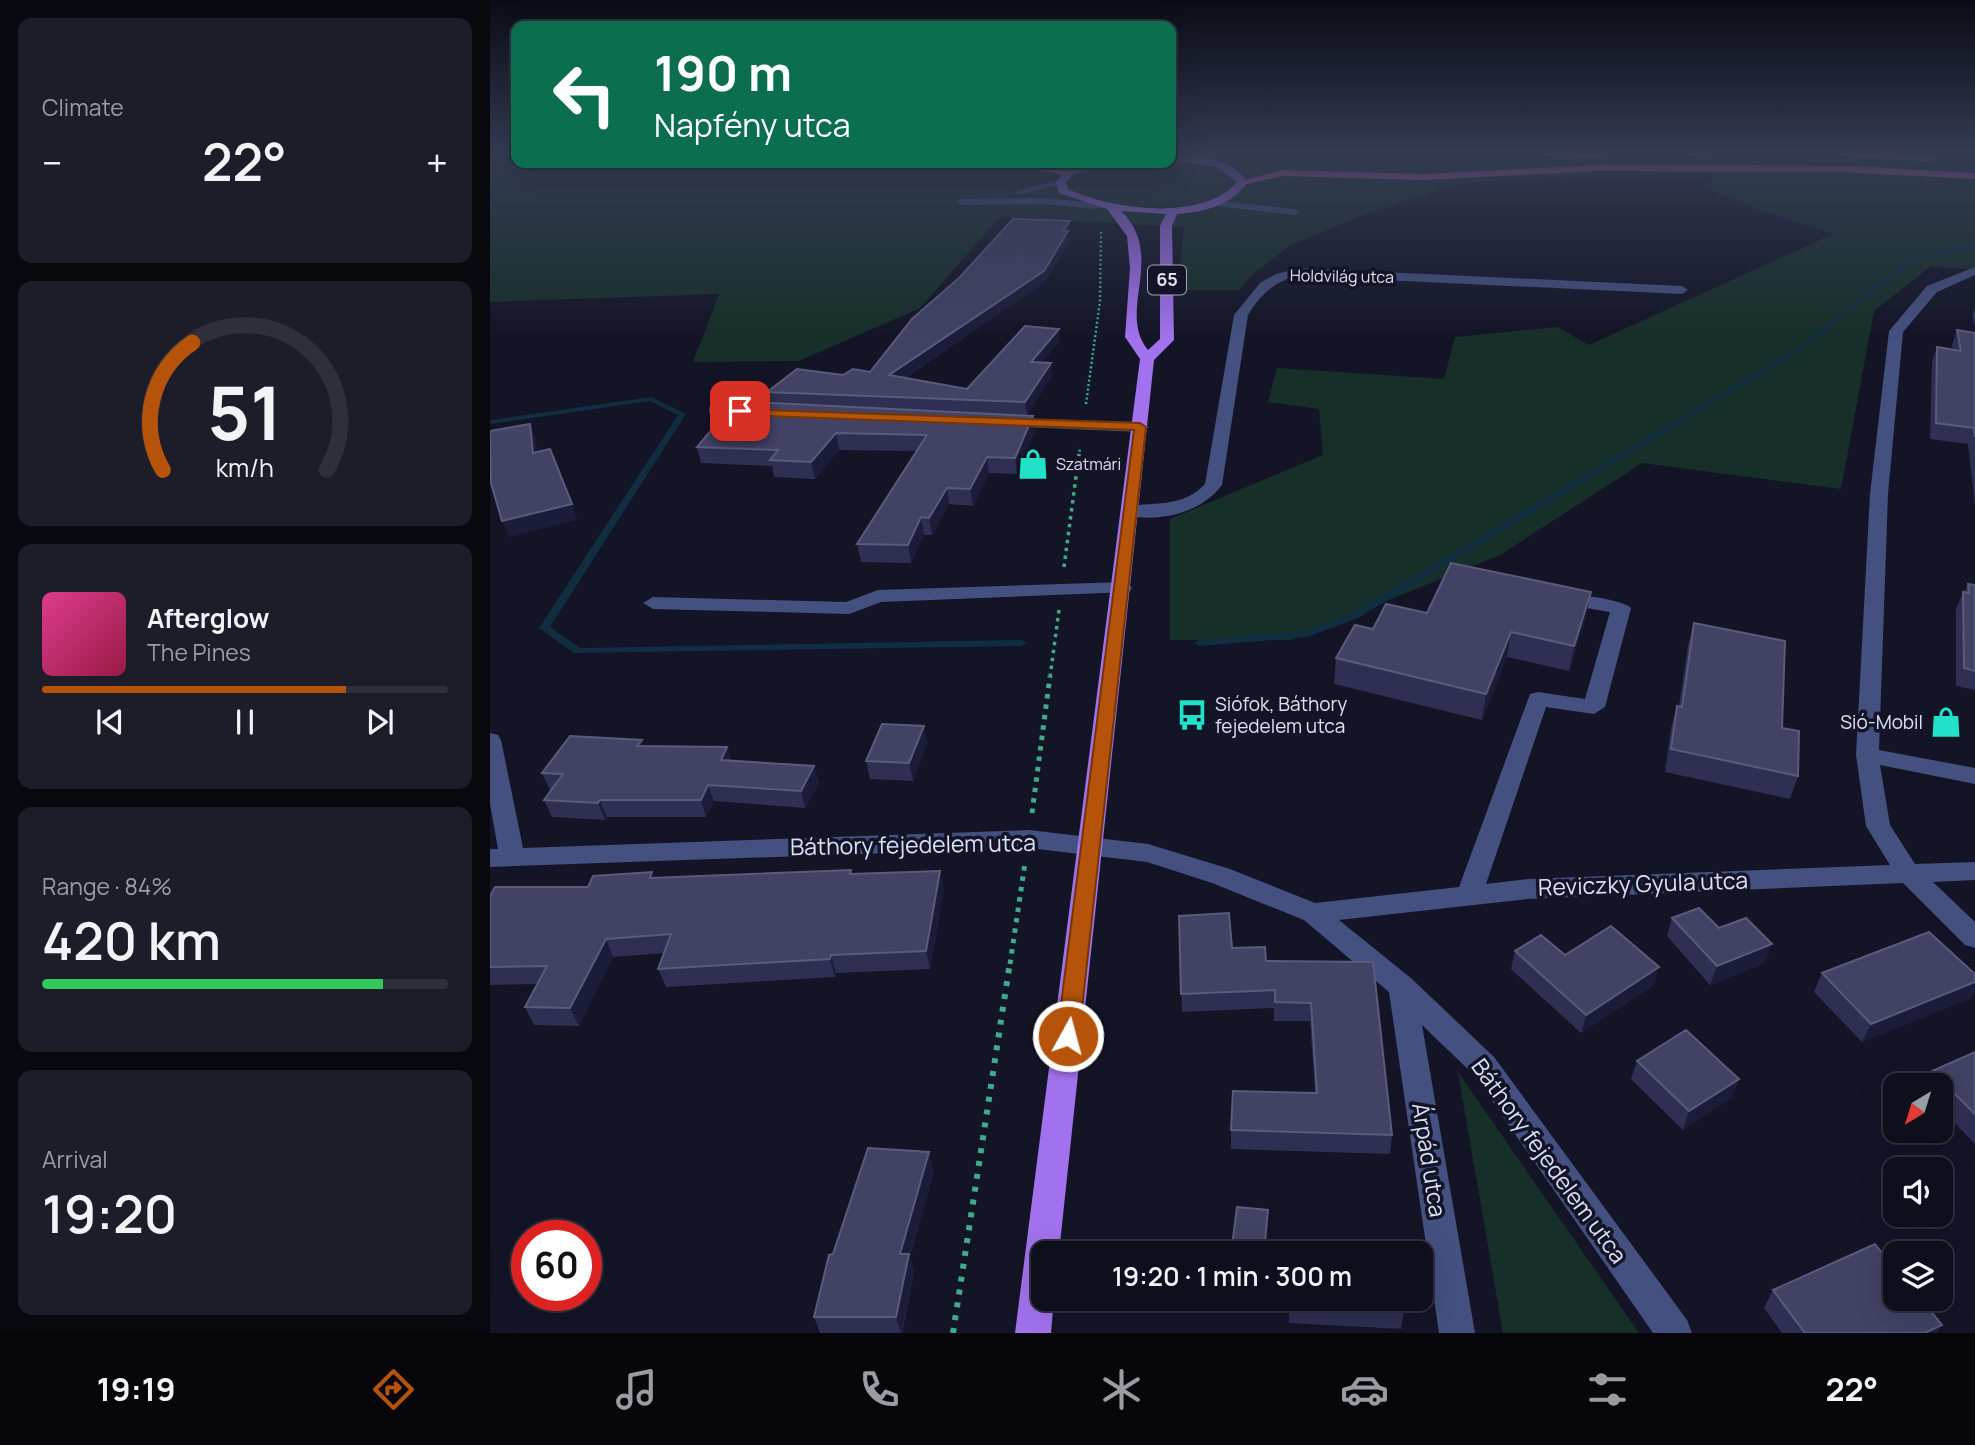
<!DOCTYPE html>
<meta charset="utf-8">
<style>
body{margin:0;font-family:Manrope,sans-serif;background:#1c1d29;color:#f1f3f6;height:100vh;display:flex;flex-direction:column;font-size:26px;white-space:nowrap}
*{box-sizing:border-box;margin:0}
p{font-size:23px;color:#9b9ca3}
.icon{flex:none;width:38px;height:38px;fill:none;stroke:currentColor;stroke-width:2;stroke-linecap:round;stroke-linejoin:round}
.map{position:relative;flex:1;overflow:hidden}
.side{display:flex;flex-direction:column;gap:18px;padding:18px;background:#08080f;width:490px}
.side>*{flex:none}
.banner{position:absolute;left:21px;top:21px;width:665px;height:147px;border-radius:14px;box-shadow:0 7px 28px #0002,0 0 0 2px #2e2f3b;background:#0b6e4f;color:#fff;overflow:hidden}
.needle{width:46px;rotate:218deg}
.controls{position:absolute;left:1393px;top:1073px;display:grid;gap:14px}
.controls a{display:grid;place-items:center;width:70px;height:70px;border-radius:14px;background:#0e0f1c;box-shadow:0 7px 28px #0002,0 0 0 2px #2e2f3b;font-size:35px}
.speed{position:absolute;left:21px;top:1220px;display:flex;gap:14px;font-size:35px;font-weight:700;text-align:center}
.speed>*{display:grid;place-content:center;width:91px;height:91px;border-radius:50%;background:#0e0f1c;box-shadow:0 7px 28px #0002,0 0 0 2px #2e2f3b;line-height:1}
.speed .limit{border:10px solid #d22;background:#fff;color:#111}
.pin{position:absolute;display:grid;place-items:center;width:60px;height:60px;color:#fff;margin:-30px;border-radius:14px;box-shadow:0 4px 10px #0006}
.me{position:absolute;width:77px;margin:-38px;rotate:7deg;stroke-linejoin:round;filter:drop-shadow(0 0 5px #0008)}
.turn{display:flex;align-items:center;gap:24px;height:147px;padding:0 28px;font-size:32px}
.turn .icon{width:91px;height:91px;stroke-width:2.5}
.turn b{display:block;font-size:49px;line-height:60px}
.big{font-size:52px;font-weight:600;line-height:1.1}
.side .card{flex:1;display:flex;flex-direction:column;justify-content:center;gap:10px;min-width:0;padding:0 24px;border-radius:14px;background:#1c1d29}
.side .dial{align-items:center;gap:0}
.dial svg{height:182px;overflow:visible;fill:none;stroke:#2e2f3b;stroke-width:7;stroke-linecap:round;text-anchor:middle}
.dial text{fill:#f1f3f6;stroke:none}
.song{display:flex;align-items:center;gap:21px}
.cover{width:84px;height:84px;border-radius:10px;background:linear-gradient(135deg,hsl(330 70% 55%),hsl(340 70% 35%))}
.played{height:7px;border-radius:4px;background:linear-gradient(90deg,#b45309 75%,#2e2f3b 75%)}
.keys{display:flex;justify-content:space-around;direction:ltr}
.heat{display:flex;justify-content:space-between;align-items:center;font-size:38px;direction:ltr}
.charge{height:10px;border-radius:5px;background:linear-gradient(90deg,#34c759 84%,#2e2f3b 0)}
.trip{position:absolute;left:541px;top:1241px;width:402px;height:70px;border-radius:14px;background:#0e0f1c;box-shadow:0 7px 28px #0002,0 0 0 2px #2e2f3b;font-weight:600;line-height:70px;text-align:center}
.tab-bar{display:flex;height:112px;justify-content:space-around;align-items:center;background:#06060b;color:#9b9ca3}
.tab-bar .icon{width:49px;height:49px}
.tab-bar .active{color:#b45309}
.tab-bar b{font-size:32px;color:#f1f3f6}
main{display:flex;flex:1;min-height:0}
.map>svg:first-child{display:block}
.green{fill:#172f29}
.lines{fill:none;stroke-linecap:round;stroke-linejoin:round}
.stream{fill:#112e40;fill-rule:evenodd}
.path-far3{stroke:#40ab8b;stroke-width:2.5;stroke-dasharray:2 2.5;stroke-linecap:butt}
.path-far2{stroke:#40ab8b;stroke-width:3.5;stroke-dasharray:3.5 4.5;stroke-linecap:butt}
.path-far1{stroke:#40ab8b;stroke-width:5;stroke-dasharray:4.5 6;stroke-linecap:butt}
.path{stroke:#40ab8b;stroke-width:6;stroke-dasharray:5 8;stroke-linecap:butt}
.minor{fill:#44507f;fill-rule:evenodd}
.major{fill:#a271ed;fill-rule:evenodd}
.highway{fill:#eb67c5;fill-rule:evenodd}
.wall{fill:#2e2f52}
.shaded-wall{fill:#1b1c39}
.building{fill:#414264;stroke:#595b7b;stroke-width:2}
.route{fill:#b45309;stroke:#753606;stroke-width:2}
.labels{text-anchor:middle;stroke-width:7;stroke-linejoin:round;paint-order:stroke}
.far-street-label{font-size:16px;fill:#dce0fa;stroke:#131426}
.far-poi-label{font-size:16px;fill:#dce0fa;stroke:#131426;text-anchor:start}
.shield{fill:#131426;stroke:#a0a3ba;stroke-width:2}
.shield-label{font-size:18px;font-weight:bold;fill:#dce0fa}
.poi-label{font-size:19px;fill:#dce0fa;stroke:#131426;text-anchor:start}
.near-street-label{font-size:23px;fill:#dce0fa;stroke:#131426}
</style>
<main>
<section class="side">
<div class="card"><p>Climate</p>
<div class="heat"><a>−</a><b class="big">22°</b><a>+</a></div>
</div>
<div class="card dial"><svg viewBox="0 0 100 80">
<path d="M14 69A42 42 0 1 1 86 69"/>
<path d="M14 69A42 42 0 0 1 27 13" stroke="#b45309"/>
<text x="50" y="56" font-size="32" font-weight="700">51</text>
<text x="50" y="72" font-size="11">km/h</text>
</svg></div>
<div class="card">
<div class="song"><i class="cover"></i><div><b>Afterglow</b><p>The Pines</p></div></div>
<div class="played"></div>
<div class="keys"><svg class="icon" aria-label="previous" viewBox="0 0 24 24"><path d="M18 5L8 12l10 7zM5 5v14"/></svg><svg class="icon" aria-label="pause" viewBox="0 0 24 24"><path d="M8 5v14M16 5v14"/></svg><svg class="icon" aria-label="next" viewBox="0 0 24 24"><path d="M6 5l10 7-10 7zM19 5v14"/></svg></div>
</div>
<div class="card"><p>Range · 84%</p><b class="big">420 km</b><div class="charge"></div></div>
<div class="card"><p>Arrival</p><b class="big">19:20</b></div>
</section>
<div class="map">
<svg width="1485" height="1333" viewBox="0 0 1485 1333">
<rect width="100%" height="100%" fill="#131426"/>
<path class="green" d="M 0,151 L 26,151 L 26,163 L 681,163 L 681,151 L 1485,151 L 1485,270 L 1441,266 L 1384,311 L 1351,489 L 1152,463 L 1010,555 L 800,640 L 680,640 L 680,519 L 833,455 L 829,409 L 778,402 L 787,368 L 954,379 L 965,337 L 1067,327 L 1099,345 L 1343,234 L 1268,209 L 1214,187 L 1226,173 L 1119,174 L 973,183 L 880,212 L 801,245 L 763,274 L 749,290 L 688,290 L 694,227 L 510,217 L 430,308 L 309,361 L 203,362 L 229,294 L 0,302 Z
M 968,1072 L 1149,1333 L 1013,1333 Z"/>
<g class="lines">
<path class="stream" d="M 1485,244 L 1485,248 L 1423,262 L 1313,349 L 868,618 L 817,637 L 709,646 L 704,643 L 709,640 L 815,631 L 860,614 L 1309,347 L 1419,260 Z
M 161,397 L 196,414 L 60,627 L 90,648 L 532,640 L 537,643 L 532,646 L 84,653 L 49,628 L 188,415 L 160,401 L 0,424 L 0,420 Z"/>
<path class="path-far3" d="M 596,404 L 610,301 L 611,231
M 589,456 L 590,447"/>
<path class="path-far2" d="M 574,567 L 589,454
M 560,677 L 569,610"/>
<path class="path-far1" d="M 542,813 L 560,676
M 520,964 L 535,863"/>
<path class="path" d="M 463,1333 L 520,962"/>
<path class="minor" d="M 571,179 L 575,180 L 575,184 L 529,195 L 524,192 Z
M 554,198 L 607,203 L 613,206 L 607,209 L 554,204 L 472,205 L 467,202 L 472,199 Z
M 722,200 L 804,209 L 810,212 L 804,215 L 718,205 L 718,201 Z
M 1485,267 L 1485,275 L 1447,292 L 1413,332 L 1398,494 L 1389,750 L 1485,768 L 1485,784 L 1390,765 L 1400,825 L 1425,864 L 1485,862 L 1485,880 L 1443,882 L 1485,922 L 1485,948 L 1475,945 L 1413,883 L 1038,899 L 849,920 L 922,979 L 1004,1057 L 1197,1320 L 1202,1333 L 1163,1333 L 984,1075 L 932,1025 L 985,1333 L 949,1333 L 899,992 L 814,920 L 722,883 L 657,862 L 539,848 L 0,867 L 0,849 L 8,849 L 0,804 L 0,733 L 8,735 L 11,740 L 33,848 L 539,830 L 658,844 L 740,869 L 825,903 L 969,887 L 1040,694 L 1048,692 L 1095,699 L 1120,612 L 1066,603 L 1063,599 C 1071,590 1133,599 1141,608 L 1115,707 L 1104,714 L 1056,707 L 996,884 L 1038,879 L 1400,865 L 1376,826 L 1366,755 L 1380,494 L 1399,331 L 1437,286 Z
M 809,268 L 1192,286 L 1198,290 L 1192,294 L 809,276 C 785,280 770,295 758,315 L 732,485 C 711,513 669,523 636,515 L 633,511 C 646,497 688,514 715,484 L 744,315 L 770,283 L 786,274 Z
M 224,405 L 274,407 L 282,412 L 274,417 L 219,413 L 219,407 Z
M 516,418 L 651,422 L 659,427 L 651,432 L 510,426 L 508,423 Z
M 632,582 L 639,584 L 642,588 L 639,592 L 391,602 L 359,614 L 163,609 L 153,603 L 163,597 L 356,602 L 388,590 Z"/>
<path class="major" d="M 681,154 C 710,155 740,157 758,182 C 741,205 716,212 687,214 L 682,226 L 684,340 L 664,360 L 569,1253 L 553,1253 L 553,1298 L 564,1298 L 561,1333 L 525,1333 L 650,359 L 635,337 L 640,268 L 637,236 L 617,209 L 569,193 L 566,182 C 578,167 592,163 611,163 L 583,175 L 576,182 L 578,189 C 622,210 713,222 747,182 L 727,167 L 681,160 ZM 631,211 L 676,214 L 670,226 L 670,339 L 658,350 C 626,312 677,255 631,211 Z"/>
<path class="highway" d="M 1008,151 L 1113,153 L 1118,156 L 1113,159 L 1013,154 Z
M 1157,151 L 1213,151 L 1226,154 L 1221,157 L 1162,154 Z
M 1316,151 L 1441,156 L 1446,159 L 1441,162 L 1321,154 Z
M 517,163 L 538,163 L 584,173 L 579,176 Z
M 1108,165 L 1363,166 L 1485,173 L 1485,179 L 1351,172 L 1108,171 L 934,180 L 792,176 L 753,185 L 748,182 L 792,170 L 934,174 Z"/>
</g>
<path class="wall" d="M 580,221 L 580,231 L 578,234 L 579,242 L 555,282 L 415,378 L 477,389 L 570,341 L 551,363 L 562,376 L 537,415 L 543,416 L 545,432 L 527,474 L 499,473 L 483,506 L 459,504 L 442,535 L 434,535 L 421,563 L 371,562 L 367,544 L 427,451 L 349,450 L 325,479 L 284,477 L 282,466 L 211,463 L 207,447 L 241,416 L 280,403 L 277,392 L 353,375 L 380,372 Z
M 1485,307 L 1485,327 L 1482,315 Z
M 1467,330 L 1485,333 L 1485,505 L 1478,444 L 1440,439 L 1442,362 L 1447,347 L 1463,350 L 1462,345 Z
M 1478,584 L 1485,585 L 1485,690 L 1466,686 L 1466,609 L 1473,592 L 1474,592 Z
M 937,613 L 1096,617 L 1079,671 L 1017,657 L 992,720 L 844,684 L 846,658 L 883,629 Z
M 1204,623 L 1292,728 L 1308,776 L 1300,799 L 1175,772 L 1181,728 L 1187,706 L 1189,706 L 1198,645 Z
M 434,726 L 437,743 L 423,781 L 380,779 L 376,761 Z
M 152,740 L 154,746 L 237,747 L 241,761 L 324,766 L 329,783 L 315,808 L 224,801 L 216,817 L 117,817 L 115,820 L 62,817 L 54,800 L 61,790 L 60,790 L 52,773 Z
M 361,870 L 362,874 L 454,889 L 440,969 L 346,973 L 345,977 L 176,987 L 168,969 L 174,953 L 123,957 L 89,1026 L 44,1025 L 35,1007 L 47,984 L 0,985 L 0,896 L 98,887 L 164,878 Z
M 689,916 L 742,948 L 776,961 L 883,962 L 902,1135 L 900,1154 L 741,1149 L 741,1130 L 825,1093 L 820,1021 L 784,1021 L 784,1008 L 692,1012 Z
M 1182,918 L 1229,928 L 1275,963 L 1220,985 L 1177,936 Z
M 1025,951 L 1075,955 L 1164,985 L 1091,1033 L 1021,969 Z
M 1332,973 L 1481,998 L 1372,1042 L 1324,992 Z
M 1485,1052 L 1485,1144 L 1451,1109 L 1451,1085 L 1434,1085 L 1442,1071 Z
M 1147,1061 L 1249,1079 L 1242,1097 L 1193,1130 L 1141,1079 Z
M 444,1171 L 420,1257 L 424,1272 L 412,1333 L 330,1333 L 324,1317 L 343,1254 Z
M 1283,1290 L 1447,1333 L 1292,1333 L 1274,1308 Z
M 799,1298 L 913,1298 L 914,1312 L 911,1329 L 799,1323 Z"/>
<path class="shaded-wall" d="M 580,221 L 580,231 L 578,234 L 579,242 L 555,282 L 401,387 L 399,375 L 573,231 Z
M 569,329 L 570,341 L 542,374 L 541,362 Z
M 561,363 L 562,376 L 537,415 L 535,402 Z
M 543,416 L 545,432 L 527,474 L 525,458 Z
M 40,424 L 46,439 L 48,468 L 43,453 Z
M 346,433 L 349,450 L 325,479 L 321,462 Z
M 497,457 L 499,473 L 483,506 L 480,489 Z
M 457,488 L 459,504 L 442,535 L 439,518 Z
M 82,504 L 87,520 L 19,537 L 12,521 Z
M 431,517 L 434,535 L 421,563 L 418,545 Z
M 1101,592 L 1096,617 L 1079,671 L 1084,646 Z
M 1021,632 L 1017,657 L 992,720 L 996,694 Z
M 434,726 L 437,743 L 423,781 L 419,763 Z
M 152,740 L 158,756 L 147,746 Z
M 237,747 L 242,764 L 231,760 Z
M 324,766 L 329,783 L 315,808 L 311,791 Z
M 218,785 L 224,801 L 216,817 L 211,800 Z
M 110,800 L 117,817 L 115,820 L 108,803 Z
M 450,871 L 454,889 L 440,969 L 436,951 Z
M 116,939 L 123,957 L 89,1026 L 80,1008 Z
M 1282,944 L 1275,963 L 1220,985 L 1227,966 Z
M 341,955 L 346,973 L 345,977 L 340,959 Z
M 1169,967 L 1164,985 L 1091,1033 L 1096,1015 Z
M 1485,982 L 1485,991 L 1481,998 L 1372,1042 L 1381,1024 Z
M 1249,1079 L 1242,1097 L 1193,1130 L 1199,1111 Z
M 439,1152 L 444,1171 L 420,1257 L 424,1272 L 411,1333 L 406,1317 L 410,1254 Z
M 1452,1325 L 1447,1333 L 1435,1333 Z"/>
<path class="building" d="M 523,219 L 580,221 L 573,231 L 578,231 L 554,271 L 399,375 L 477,389 L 535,326 L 569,329 L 541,362 L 561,363 L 535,402 L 277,392 L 307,369 L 353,375 L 363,369 L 380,372 L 422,319 L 469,278 Z
M 1467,330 L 1485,333 L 1485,437 L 1484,428 L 1446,423 L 1447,347 L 1471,351 Z
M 260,402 L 543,416 L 525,458 L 497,457 L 480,489 L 457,488 L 439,518 L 431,517 L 418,545 L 367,544 L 437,435 L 346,433 L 321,462 L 280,460 L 288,450 L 207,447 L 233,416 L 241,416 Z
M 40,424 L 43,453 L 60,449 L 82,504 L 12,521 L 1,483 L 0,431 Z
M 961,563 L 1101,592 L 1084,646 L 1021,632 L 996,694 L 846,658 L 865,625 L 883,629 L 896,604 L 937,613 Z
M 1478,584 L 1485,585 L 1485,671 L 1474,668 L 1473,592 L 1479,593 Z
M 1204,623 L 1295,641 L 1292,728 L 1309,731 L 1308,776 L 1181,749 L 1187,706 L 1192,707 Z
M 392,724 L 434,726 L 419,763 L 376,761 Z
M 80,736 L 152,740 L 147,746 L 237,747 L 231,760 L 324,766 L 311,791 L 218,785 L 211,800 L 110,800 L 108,803 L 54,800 L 73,774 L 52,773 Z
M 361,870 L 360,874 L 450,871 L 436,951 L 341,955 L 340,959 L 168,969 L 181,934 L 116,939 L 80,1008 L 35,1007 L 57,966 L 0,967 L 0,896 L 5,887 L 98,887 L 103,876 L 162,872 L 160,878 Z
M 1209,908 L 1229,928 L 1256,918 L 1282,944 L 1227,966 L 1182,918 Z
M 739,913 L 742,948 L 775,947 L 776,961 L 883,962 L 902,1135 L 741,1130 L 743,1091 L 827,1093 L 821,1003 L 785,1002 L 785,990 L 691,994 L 689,916 Z
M 1121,926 L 1169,967 L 1096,1015 L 1025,951 L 1051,935 L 1075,955 Z
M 1439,932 L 1485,974 L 1485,982 L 1381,1024 L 1332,973 Z
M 1196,1030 L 1249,1079 L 1199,1111 L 1147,1061 Z
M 1485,1052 L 1485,1114 L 1442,1071 Z
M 378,1148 L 439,1152 L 410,1254 L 419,1254 L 406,1317 L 324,1317 L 339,1255 L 343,1254 Z
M 747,1207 L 778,1210 L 774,1253 L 741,1253 Z
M 801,1243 L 910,1249 L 910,1253 L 801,1253 Z
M 1385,1244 L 1405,1269 L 1405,1298 L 1430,1298 L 1452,1325 L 1435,1333 L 1315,1333 L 1283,1290 Z
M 800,1298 L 913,1298 L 914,1312 L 800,1305 Z"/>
<linearGradient id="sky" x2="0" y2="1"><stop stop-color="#0a0b15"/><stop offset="0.45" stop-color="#333a52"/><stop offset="1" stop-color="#333a52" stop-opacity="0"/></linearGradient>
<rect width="1485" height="337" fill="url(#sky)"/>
<path class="route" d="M 246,409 L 650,423 L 656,427 L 589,1036 L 586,1042 L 578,1045 L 570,1042 L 567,1036 L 644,430 L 250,415 L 244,411 Z"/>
<defs>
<symbol id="shop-bare" viewBox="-9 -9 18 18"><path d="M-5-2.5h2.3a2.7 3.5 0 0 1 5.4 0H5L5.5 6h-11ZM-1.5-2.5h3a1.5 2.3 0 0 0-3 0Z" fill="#21e2c8" stroke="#131426" stroke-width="2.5" paint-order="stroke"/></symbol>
<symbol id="bus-bare" viewBox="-9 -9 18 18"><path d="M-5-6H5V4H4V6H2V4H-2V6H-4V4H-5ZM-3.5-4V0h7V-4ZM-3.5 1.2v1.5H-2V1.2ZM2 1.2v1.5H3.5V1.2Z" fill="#21e2c8" stroke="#131426" stroke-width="2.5" paint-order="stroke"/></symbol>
</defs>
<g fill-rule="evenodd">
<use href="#shop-bare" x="521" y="442" width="44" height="44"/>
<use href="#bus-bare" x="680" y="693" width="44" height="44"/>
<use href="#shop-bare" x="1434" y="700" width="44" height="44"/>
</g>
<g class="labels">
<g class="far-street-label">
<text transform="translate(852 276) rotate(1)" y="6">Holdvilág utca</text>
</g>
<g class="far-poi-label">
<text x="566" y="470">Szatmári</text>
</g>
<rect class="shield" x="658" y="265.5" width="38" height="29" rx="5"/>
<g class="shield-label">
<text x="677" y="286">65</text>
</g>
<g class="poi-label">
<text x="725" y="711">Siófok, Báthory<tspan x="725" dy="22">fejedelem utca</tspan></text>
<text x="1433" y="729" text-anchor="end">Sió-Mobil</text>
</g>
<g class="near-street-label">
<text transform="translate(423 845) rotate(-1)" y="8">Báthory fejedelem utca</text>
<text transform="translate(1153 884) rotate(-2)" y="8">Reviczky Gyula utca</text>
<text transform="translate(939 1160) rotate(81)" y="8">Árpád utca</text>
<text transform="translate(1059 1161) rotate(54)" y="8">Báthory fejedelem utca</text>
</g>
</g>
</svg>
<div class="controls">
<a><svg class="needle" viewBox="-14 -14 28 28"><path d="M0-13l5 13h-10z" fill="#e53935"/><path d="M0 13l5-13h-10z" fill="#9b9ca3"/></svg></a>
<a><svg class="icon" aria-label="sound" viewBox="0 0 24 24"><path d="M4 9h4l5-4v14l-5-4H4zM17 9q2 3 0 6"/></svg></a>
<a><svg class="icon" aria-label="layers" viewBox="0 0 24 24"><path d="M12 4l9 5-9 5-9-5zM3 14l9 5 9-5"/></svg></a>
</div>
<div class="speed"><div class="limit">60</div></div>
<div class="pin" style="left:250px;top:411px;background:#d93025"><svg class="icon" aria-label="arrive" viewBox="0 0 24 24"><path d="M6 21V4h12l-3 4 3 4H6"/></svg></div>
<svg class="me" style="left:578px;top:1036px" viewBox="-20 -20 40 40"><circle r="17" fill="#b45309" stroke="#fff" stroke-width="3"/><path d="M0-11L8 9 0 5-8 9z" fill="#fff"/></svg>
<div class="trip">19:20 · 1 min · 300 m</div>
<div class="banner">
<div class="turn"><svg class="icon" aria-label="left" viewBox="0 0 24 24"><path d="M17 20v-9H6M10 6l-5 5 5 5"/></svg><div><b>190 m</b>Napfény utca</div></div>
</div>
</div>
</main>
<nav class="tab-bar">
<b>19:19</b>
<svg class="icon active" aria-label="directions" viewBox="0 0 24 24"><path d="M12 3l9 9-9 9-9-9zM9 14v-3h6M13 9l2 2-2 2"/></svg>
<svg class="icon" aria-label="music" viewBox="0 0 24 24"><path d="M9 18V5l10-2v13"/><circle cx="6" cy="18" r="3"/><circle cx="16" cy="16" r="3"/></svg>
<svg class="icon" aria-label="phone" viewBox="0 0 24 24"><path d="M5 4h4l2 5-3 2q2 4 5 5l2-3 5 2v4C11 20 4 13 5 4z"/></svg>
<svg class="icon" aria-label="climate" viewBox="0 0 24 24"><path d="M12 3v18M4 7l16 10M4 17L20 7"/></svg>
<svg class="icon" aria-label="car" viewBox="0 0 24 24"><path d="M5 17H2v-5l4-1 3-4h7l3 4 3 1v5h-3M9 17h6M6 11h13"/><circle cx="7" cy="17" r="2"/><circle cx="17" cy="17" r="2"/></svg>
<svg class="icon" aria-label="filters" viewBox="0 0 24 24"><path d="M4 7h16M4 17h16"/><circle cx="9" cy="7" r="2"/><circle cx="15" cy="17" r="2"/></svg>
<b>22°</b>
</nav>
